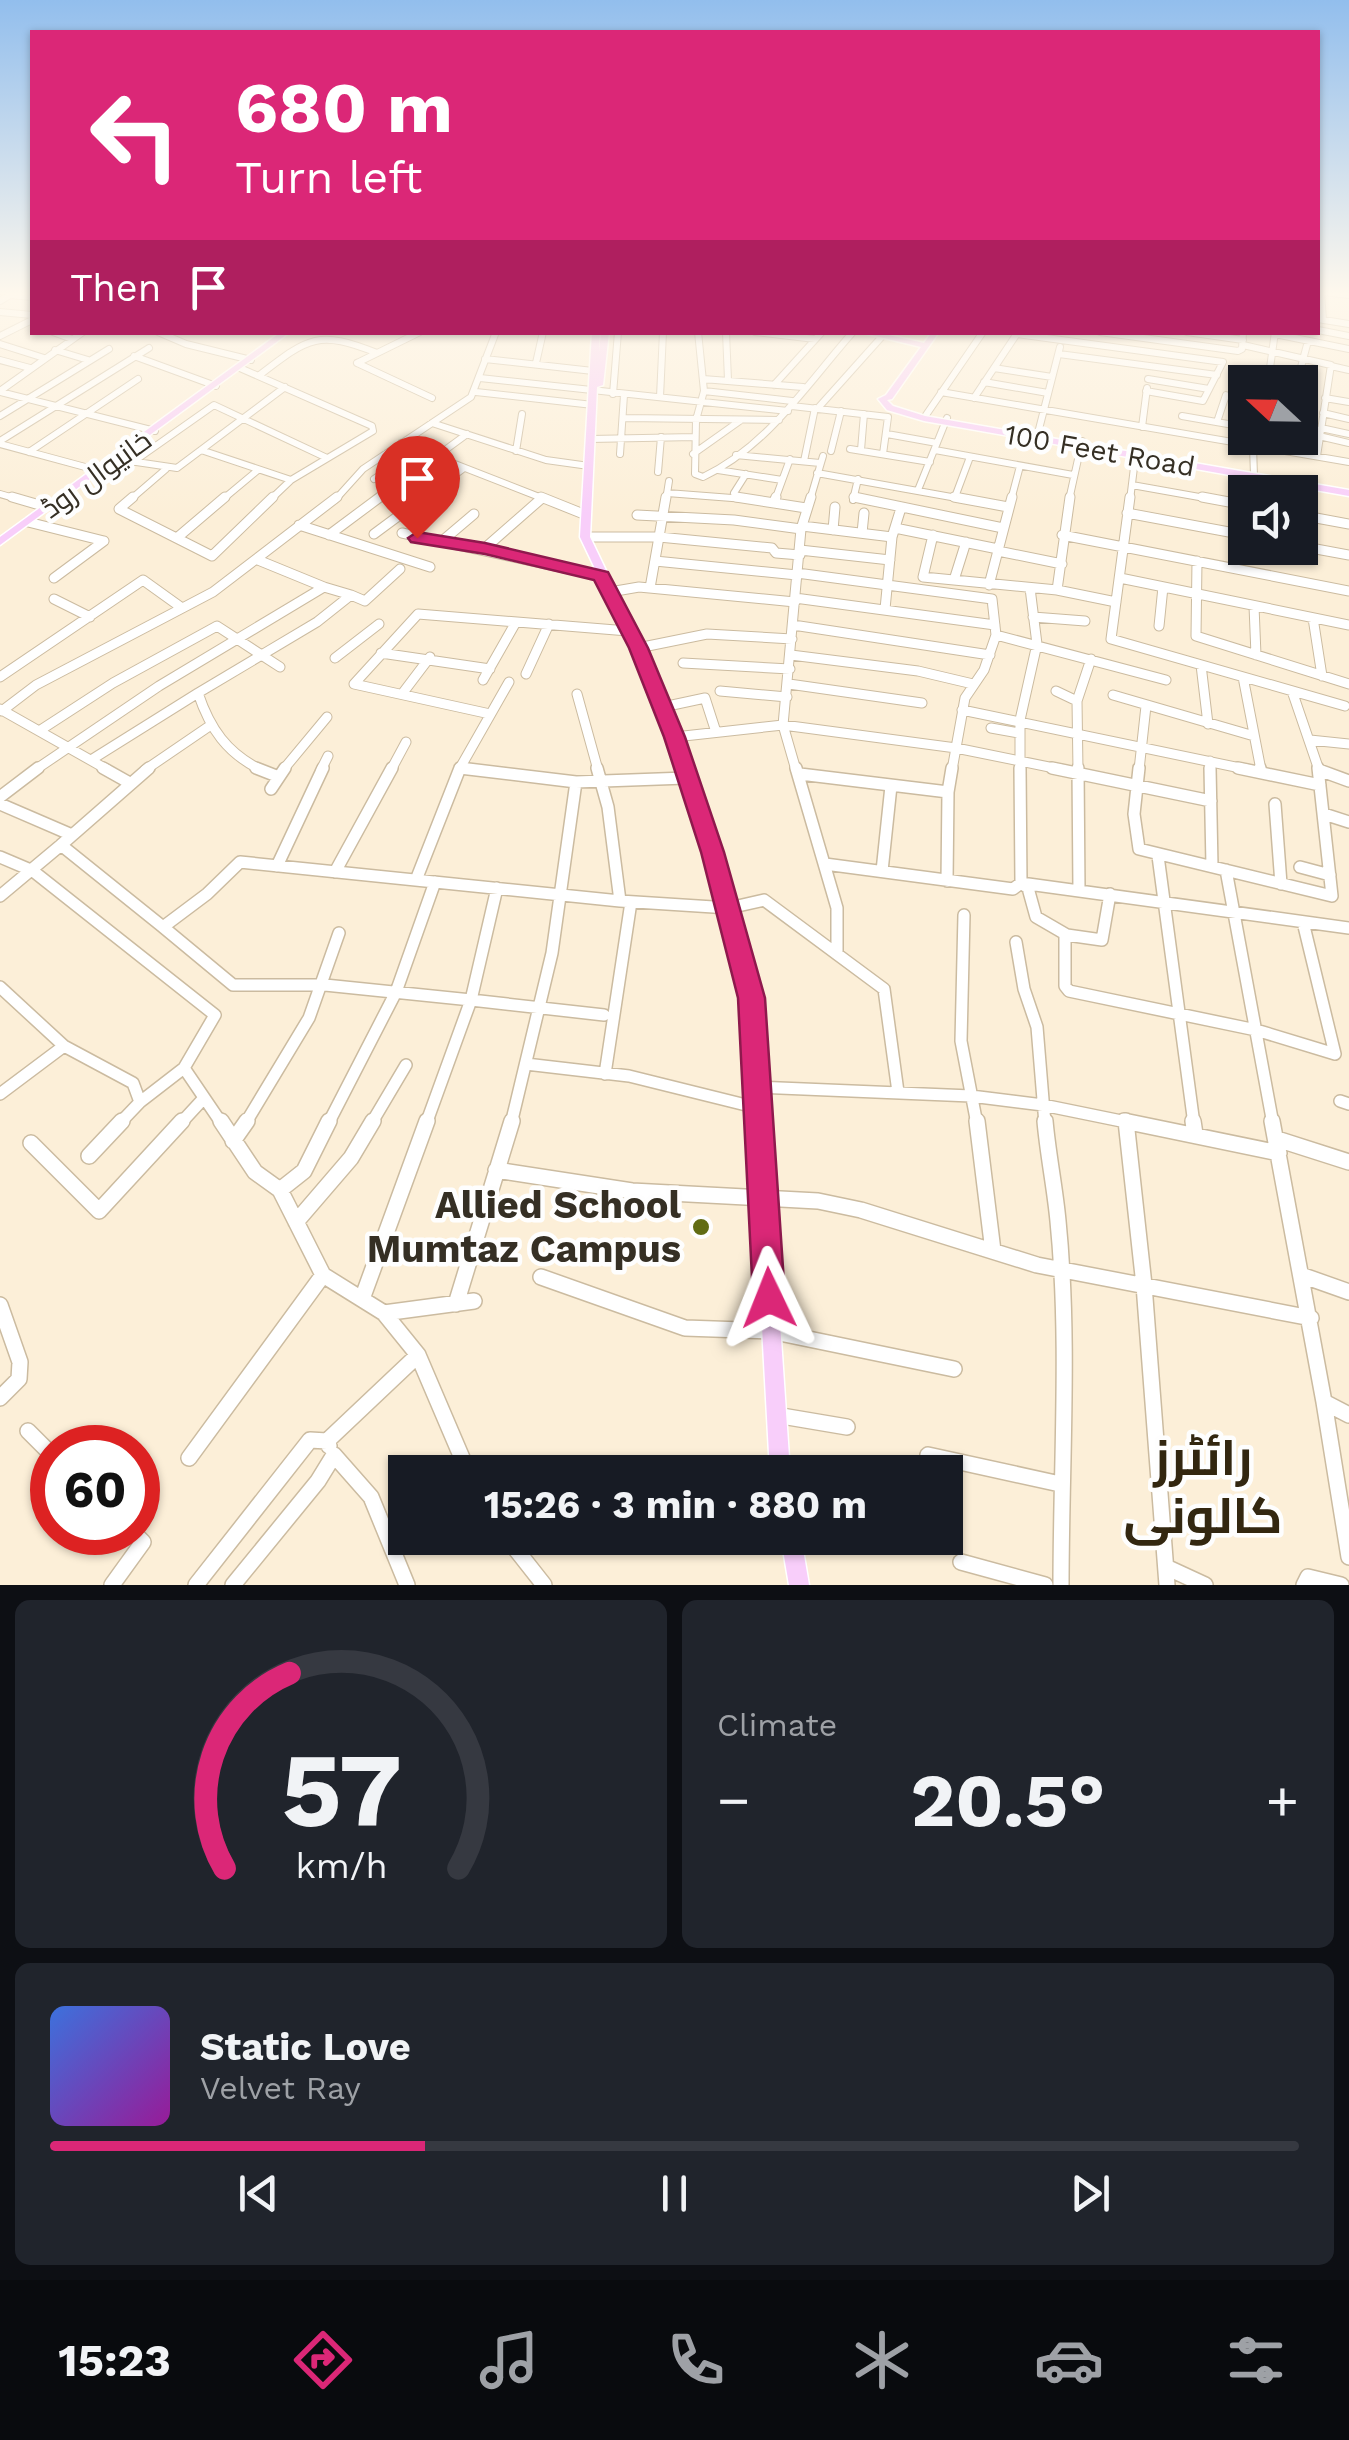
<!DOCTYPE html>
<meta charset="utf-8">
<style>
body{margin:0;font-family:"Work Sans",Cairo,sans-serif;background:#20242c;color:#f1f3f6;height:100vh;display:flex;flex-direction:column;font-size:38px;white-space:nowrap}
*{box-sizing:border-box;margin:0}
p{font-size:32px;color:#9ea1a6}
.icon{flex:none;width:55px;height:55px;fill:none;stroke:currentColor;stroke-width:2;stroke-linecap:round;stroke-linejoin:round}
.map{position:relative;height:1585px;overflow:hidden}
.panel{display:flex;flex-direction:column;gap:15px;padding:15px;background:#0d0f14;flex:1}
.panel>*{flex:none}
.guide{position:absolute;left:30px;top:30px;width:1290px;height:305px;border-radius:0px;box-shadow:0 2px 8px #0004;background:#db2777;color:#fff;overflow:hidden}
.needle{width:65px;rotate:292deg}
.buttons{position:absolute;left:1228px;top:365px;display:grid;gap:20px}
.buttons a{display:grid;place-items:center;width:90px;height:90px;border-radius:0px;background:#171b24;box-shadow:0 2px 8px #0004;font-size:50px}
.speed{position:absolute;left:30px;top:1425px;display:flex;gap:20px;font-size:50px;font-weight:700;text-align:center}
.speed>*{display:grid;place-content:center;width:130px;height:130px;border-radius:50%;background:#171b24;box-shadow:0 2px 8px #0004;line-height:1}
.speed .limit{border:15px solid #d22;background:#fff;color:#111}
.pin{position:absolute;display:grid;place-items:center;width:85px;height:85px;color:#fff;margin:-102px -42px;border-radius:50% 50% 50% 0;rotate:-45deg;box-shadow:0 0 10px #0007}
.pin .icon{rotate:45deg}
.me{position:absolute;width:110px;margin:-55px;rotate:358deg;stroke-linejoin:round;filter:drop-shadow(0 0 8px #0008)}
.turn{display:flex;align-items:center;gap:35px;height:210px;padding:0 40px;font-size:45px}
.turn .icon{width:130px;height:130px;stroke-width:2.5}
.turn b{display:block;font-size:70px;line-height:85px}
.then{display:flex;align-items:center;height:95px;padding:0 40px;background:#0003;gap:20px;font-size:38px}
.big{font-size:75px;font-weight:700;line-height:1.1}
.panel .tile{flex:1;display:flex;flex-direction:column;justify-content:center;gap:15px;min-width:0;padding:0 35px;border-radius:15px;background:#20242c}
.panel .dial{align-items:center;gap:0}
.dial svg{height:260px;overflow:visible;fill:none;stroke:#363941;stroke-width:7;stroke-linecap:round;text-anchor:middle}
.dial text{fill:#f1f3f6;stroke:none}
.song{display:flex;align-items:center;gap:30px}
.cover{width:120px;height:120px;border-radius:15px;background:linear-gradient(135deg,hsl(220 70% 55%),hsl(300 70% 35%))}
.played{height:10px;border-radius:5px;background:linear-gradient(90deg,#db2777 30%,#363941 30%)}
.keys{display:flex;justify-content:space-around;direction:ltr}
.heat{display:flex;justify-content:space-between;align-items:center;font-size:55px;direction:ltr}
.panel .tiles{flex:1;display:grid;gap:15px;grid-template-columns:1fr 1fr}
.tile:last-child{grid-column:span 2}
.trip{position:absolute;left:388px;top:1455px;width:575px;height:100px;border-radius:0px;background:#171b24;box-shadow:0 2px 8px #0004;font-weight:700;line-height:100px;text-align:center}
.tab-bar{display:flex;height:160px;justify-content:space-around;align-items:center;background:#090b0e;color:#9ea1a6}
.tab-bar .icon{width:70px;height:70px}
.tab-bar .current{color:#db2777}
.tab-bar b{font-size:45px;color:#f1f3f6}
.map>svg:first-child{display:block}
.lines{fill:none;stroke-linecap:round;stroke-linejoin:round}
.minor-far3-casing{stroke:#cbbba0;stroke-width:8}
.minor-far2-casing{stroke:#cbbba0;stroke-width:11}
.minor-far1-casing{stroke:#cbbba0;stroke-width:14}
.minor-casing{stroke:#cbbba0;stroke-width:18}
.major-casing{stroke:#fff;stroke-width:3}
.minor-far3{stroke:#fff;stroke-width:6}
.minor-far2{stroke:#fff;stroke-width:9}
.minor-far1{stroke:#fff;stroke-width:11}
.minor{stroke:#fff;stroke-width:15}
.major{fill:#f8cefa;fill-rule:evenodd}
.route{fill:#db2777;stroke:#8e194d;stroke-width:2.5}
.poi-dot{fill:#616b12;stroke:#fefefe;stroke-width:4}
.labels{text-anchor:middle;stroke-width:9;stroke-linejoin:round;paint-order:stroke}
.far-street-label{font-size:28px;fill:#352f24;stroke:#fefefe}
.near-poi-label{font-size:38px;font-weight:bold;fill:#352f24;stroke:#fefefe;text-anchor:end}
.near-district-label{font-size:50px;font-weight:bold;fill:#332710;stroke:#fefefe}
</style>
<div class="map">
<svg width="1349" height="1585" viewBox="0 0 1349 1585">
<rect width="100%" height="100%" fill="#fcefd8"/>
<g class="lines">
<defs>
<path id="minor-far3" d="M 1321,292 L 1323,320
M 1324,292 L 1349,295
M 0,301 L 10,295 L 32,297
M 0,312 L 32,315
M 1318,319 L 1349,324
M 1318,330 L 1349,336
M 53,332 L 72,339
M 158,332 L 186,344 L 251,360
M 698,332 L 704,391 L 696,420 L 695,474 L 703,477 C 768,446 807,384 853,332
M 726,332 L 728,380
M 755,332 L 815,339
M 1100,332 L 1238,351 L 1242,349 L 1243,332
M 1187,332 L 1243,340
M 1017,334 L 1223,362 L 1203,401 L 1146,391
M 1275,334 L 1349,349
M 0,336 L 32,320
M 0,344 L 44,358
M 1243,345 L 1331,365 L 1317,456
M 55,350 L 88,360
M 1059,354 L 1217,375
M 134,356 L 216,386
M 485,359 L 593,371
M 0,360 L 30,368
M 357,363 L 432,398
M 357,363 L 420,332
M 536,363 L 543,332
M 1331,366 L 1349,370
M 240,368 L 372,426 L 373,431 L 291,480 L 270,500
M 994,368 L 1052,377
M 261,374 C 309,337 319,330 377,353
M 480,378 L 788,411
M 703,379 L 803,387
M 1148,379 L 1209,389
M 984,382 L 1048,393
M 1268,382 L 1275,332
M 1297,382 L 1308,341
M 774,385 L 822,332
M 0,391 L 83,332
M 704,391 L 792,401
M 0,392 L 155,431
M 476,392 L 593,405
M 941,392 L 1349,462
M 613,394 L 618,332
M 660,397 L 663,332
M 974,398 L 1018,332
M 1325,398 L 1349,402
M 792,406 L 888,417 L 883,454
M 818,408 L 886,332
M 1323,413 L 1349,419
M 926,415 L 983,332
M 0,416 L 109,349
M 1182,416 L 1245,427
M 625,418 L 779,420
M 1217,422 L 1226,395
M 432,423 L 546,460 L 589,466
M 1142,427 L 1147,388
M 1321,428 L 1349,434
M 1038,433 L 1060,347
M 887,434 L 937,443
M 1319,436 L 1349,443
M 590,439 L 695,437
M 0,441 L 149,348
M 401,443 L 547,500
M 0,444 L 100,471
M 1253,446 L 1254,476
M 850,449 L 930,462
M 201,450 L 291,480
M 861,450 L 864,414
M 935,450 L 1073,475
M 516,451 L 522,414
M 831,451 L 841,411
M 29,452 L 138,379
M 387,453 L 423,466
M 620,454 L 624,395
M 693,454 L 741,420
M 736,455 L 820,463
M 116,459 L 177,468 L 285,387
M 804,461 L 815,408
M 133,462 L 214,405 L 327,458
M 718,470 L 782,480
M 658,472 L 661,437
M 817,473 L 968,500
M 374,479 L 404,459
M 1132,485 L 1216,500
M 918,490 L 947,418
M 667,493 L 758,500
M 734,493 L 746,474
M 0,494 L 21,500
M 955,497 L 970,457
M 130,500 L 166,469
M 222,500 L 258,470
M 335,500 L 363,469 L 471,397 L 496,332
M 377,500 L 467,434
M 421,500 L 464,468
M 666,500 L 669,481
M 775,500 L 790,459
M 810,500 L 823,456
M 853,500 L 858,479
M 1011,500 L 1020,466
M 1069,500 L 1082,441
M 1130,500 L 1136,451"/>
<path id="minor-far2" d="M 12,497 L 43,506
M 133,497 L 119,509 L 212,556 L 273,497
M 541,497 L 586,515
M 736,497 L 806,508
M 854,497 L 1003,528
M 954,497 L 1008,507
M 1130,497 L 1111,639 L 1345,706
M 1202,497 L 1245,505
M 774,502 L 776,497
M 1127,513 L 1245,535
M 637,515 L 734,520 L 801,529
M 1300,515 L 1349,524
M 28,522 L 104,541
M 299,525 L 430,567
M 802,526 L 892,537
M 895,528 L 998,549
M 833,530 L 835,507
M 402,533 L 601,576
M 862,533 L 864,513
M 374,534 L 424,497
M 329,535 L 380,497
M 933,535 L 923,577 L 1057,590 L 1116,602
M 1062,535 L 1349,591
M 178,537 L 225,497
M 585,537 L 659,537 L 772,548 L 776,553 L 800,555
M 441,542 L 474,514
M 1300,546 L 1349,555
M 485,548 L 542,498
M 800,550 L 890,560
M 998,551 L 1062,564
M 258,560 L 324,587
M 655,561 L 797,575
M 1197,561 L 1196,636 L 1349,684
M 797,573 L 992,599 L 996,635 L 984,670 L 965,698 L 952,770
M 54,578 L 104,541
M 1120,578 L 1349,625
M 954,580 L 966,542
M 989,585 L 1012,497
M 650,588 L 666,497
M 1057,590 L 1070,497
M 610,592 L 639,587 L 795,602
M 795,598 L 995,625
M 54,599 L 90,617
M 1254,606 L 1256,655
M 885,609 L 892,537 L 901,508
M 1033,617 L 1085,621
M 1313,618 L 1322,676
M 793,625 L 990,655
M 1159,626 L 1163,587
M 996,635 L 1166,680
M 638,648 L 707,634 L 792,639
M 381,653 L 490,669
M 791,655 L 918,671 L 973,684
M 335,658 L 379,624
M 683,663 L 790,669
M 1201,665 L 1208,724
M 526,674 L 549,624
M 0,677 L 143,580 L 182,608
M 1243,677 L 1261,770
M 483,680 L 516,622
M 789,684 L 922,703
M 720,691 L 787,697
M 1056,691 L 1077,701
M 1292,691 L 1319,770
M 402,694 L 430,657
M 577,694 L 598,770
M 1113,695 L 1254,736
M 663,707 L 705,698 L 716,732
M 0,709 L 108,770
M 962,710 L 1250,770
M 2,711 L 36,685 L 213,592 L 337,497
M 490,714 L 354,684 L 418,614 L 628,631
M 991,728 L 1019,733
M 39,731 L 113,683 L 217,626 L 280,667
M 675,737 L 783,725 L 956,748 L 1064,770
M 1310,740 L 1349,744
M 91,760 L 198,693
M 1210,761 L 1210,770
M 35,770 L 159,686 L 324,587 L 351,595
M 145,770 L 208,727
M 261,770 C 227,753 210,729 198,693 L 317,622 L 351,595 L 365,601 L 400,569
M 283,770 L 327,717
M 321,770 L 328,756
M 391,770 L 406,742
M 480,770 L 460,768 L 509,682
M 796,770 L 783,725 L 801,529 L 811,497
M 1020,770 L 1020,720 L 1037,644 L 1030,588
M 1078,770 L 1077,701 L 1091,659
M 1139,770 L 1146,706"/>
<path id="minor-far1" d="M 103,768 L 128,782
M 256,768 L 279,777
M 460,768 L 576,782
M 597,768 L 608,807 L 620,901
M 796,768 L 837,908 L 837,953
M 1020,768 L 1021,883 L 1028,888 L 1036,917 L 1067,935 L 1102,940 L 1110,894
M 1052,768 L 1211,801
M 1078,768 L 1079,891
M 1139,768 L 1134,814 L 1139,849 L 1332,896 L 1318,768
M 1210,768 L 1212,866
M 1238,768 L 1320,785
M 1260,768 L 1261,772
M 1319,770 L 1349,781
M 800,774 L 948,792
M 271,789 L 285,768
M 0,797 L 38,768
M 0,804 L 72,835
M 1275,804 L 1281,884
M 1324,814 L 1349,822
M 61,845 L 149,768
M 1158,856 L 1194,1124
M 0,857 L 33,871 L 215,1015 L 184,1068 L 222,1124
M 825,864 L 1013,889 L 1021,883 L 1349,928
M 277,866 L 323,768
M 1300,867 L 1330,875
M 1226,870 L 1273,1124
M 882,871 L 891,786
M 335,872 L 392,768
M 416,880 L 460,768
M 947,881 L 948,792 L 952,768
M 0,896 L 61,845 L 163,927 L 207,894 L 240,862 L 620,901 L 729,908 L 764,900 L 884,989 L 898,1092
M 964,915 L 961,1041 L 977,1124
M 1303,922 L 1335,1054
M 163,927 L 233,985 L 325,985 L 471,1000 L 497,888
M 1065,935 L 1065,986 L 1069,991 L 1256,1030 L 1335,1054
M 1016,942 L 1024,989 L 1037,1027 L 1045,1124
M 0,987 L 64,1046 L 0,1094
M 64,1046 L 133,1083 L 140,1102
M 526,1064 L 629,1076 L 758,1108
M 605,1074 L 631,902
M 758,1087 L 971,1096 L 1043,1105 L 1136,1124
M 1340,1101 L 1349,1104
M 1126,1120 L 1126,1124
M 119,1124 L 140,1102 L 184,1068
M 180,1124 L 204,1098
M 245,1124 L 309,1018 L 339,933
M 328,1124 L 396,992 L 435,882
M 371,1124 L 406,1065
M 426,1124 L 471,1000 L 604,1015
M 511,1124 L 552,953 L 576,782 L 686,778"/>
<path id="minor" d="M 221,1121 L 255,1172 L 280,1190 L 323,1275
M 977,1121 L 993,1251
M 1045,1121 C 1048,1155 1055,1188 1058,1221 C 1070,1341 1061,1465 1061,1585
M 1124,1121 L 1279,1153
M 1126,1121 L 1144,1285 L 1167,1585
M 1193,1121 L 1195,1134
M 1272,1121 L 1324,1402 L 1349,1415
M 1277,1139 L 1349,1162
M 233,1141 L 247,1121
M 31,1143 L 99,1211 L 182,1121
M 89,1156 L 122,1121
M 496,1170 L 632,1191 L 818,1201 L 861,1210 L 1037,1265 L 1311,1318
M 280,1190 L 304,1171 L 329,1121
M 296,1222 L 351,1158 L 373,1121
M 1301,1275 L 1349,1292
M 541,1277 L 685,1328 L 770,1331 L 954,1369
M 362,1299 L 427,1121
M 456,1304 L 512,1121
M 0,1305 L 20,1362 L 19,1379 L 0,1398
M 384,1313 L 418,1355 L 468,1472
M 1324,1402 L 1349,1557
M 776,1415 L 847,1427
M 28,1431 L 52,1455
M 329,1446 L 327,1441 L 418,1355
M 928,1455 L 1060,1484
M 189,1458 L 323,1275 L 384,1313 L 474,1301
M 779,1465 L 806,1472
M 507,1538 L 544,1585
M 961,1562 L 1045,1585
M 1166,1567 L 1205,1585
M 112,1585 L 143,1542 L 133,1532
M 196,1585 L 310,1440 L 327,1441
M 233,1585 L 318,1481 L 334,1455 L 371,1497 L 407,1585
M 1304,1585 L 1308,1577 L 1341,1585"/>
<path id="major" d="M 281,332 L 290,332 L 0,545 L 0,537 Z
M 592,332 L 600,332 L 599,352 L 601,332 L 609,332 L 603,385 L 597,387 L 590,537 L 643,648 L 681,737 L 736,908 L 758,998 L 790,1472 L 770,1472 L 744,998 L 722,908 L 669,737 L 633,648 L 580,537 Z
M 859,332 L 875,332 L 924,343 L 932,332 L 939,332 L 892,399 L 887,400 L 893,406 L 925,416 L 1349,490 L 1349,496 L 924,421 L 887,410 L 878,399 L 886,395 L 921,347 Z
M 781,1538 L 801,1538 L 809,1585 L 789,1585 Z"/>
</defs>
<use href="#minor-far3" class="minor-far3-casing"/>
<use href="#minor-far2" class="minor-far2-casing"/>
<use href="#minor-far1" class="minor-far1-casing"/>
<use href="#minor" class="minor-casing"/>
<use href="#major" class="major-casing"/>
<use href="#minor-far3" class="minor-far3"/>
<use href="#minor-far2" class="minor-far2"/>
<use href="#minor-far1" class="minor-far1"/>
<use href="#minor" class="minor"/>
<use href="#major" class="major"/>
</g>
<linearGradient id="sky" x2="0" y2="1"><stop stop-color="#92beed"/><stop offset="0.57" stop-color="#fef8ed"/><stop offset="1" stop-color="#fef8ed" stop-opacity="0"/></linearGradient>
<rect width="1349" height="514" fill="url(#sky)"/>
<path class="route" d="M 417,532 L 485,543 L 608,572 L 648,648 L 685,737 L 724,852 L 765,998 L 785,1298 L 781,1309 L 769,1314 L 757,1309 L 753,1298 L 738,998 L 701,852 L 664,737 L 629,648 L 594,580 L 485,554 L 411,542 L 408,538 Z"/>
<circle class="poi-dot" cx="701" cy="1227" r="10"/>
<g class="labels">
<g class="far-street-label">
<text transform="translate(1100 450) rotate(10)" y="10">100 Feet Road</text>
<text transform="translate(96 474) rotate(-36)" y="10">خانیوال روڈ</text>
</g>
<g class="near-poi-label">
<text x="681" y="1218">Allied School<tspan x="681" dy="44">Mumtaz Campus</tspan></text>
</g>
<g class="near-district-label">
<text x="1203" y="1475">رائٹرز<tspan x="1203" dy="58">کالونی</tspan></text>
</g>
</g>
</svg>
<div class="buttons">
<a><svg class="needle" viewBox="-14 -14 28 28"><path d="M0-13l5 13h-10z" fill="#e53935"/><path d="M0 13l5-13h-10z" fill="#9ea1a6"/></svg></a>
<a><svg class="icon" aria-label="sound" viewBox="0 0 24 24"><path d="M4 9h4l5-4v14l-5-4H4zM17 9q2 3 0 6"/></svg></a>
</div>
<div class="speed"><div class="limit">60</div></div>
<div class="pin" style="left:417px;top:538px;background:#d93025"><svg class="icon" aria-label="arrive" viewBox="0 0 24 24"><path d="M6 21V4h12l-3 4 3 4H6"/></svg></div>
<svg class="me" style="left:769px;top:1298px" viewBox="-20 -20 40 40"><path d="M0-17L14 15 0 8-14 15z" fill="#db2777" stroke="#fff" stroke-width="4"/></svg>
<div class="trip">15:26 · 3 min · 880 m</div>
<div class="guide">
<div class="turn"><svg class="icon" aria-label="left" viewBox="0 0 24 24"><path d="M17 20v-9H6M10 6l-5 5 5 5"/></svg><div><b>680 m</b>Turn left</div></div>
<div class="then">Then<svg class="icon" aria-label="arrive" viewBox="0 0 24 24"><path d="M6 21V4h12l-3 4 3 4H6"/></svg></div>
</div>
</div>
<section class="panel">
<div class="tiles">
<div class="tile dial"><svg viewBox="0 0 100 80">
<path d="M14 69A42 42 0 1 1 86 69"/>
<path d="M14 69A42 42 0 0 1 34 9" stroke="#db2777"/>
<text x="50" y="56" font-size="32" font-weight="700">57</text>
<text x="50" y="72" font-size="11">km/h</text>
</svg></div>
<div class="tile"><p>Climate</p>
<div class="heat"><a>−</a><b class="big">20.5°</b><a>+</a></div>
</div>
<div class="tile">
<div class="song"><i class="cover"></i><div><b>Static Love</b><p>Velvet Ray</p></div></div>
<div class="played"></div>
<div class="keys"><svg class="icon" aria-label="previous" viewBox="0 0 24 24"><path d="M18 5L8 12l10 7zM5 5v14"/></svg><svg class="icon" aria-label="pause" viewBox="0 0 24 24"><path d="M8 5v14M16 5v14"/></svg><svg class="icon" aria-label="next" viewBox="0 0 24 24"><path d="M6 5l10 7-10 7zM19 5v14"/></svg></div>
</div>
</div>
</section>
<nav class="tab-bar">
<b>15:23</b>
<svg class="icon current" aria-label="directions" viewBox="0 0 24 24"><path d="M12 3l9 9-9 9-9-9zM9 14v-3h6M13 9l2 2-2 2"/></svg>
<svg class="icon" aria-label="music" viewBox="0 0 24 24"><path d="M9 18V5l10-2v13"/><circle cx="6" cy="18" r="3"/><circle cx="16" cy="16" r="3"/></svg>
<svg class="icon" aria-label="phone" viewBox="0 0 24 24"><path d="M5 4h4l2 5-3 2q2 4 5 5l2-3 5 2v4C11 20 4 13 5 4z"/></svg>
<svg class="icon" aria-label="climate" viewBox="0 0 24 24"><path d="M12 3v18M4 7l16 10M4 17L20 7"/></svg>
<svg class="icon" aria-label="car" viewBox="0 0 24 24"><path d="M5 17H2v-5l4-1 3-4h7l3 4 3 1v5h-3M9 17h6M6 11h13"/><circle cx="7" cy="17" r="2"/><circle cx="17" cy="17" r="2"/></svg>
<svg class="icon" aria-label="filters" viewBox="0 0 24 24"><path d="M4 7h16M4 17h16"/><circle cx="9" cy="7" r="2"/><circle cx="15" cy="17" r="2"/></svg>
</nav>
